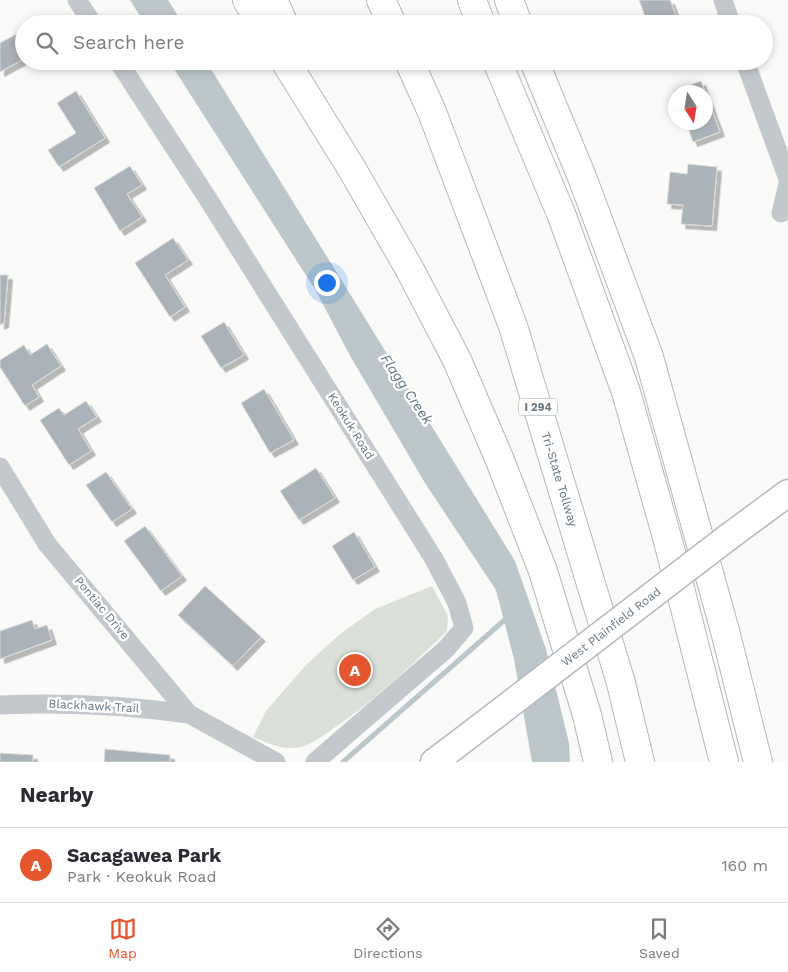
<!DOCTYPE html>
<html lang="en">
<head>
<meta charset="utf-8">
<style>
  :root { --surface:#fff; --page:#f7f7f7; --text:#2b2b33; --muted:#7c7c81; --line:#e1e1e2; --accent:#e4572e }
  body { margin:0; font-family:"Work Sans",sans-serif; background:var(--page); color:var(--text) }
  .compass { position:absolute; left:668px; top:85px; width:45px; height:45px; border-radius:50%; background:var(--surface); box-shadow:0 2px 8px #0003; rotate:168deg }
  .you { position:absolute; left:326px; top:282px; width:18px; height:18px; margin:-12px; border:4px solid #fff; border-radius:50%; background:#1a73e8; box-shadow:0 0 0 8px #1a73e833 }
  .badge { display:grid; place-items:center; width:32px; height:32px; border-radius:50%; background:var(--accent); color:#fff; font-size:16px; font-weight:700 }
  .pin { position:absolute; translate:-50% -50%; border:2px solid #fff; box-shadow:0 1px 5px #0006 }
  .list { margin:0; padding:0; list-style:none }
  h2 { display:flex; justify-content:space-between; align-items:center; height:65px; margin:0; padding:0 20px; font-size:21px }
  h2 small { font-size:16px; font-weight:400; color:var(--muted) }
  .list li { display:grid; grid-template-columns:32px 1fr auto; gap:15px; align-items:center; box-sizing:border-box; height:75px; padding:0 20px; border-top:1px solid var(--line) }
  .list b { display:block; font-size:19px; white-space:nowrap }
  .list p { margin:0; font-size:16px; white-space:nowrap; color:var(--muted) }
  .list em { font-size:16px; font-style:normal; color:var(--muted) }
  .icon { flex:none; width:28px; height:28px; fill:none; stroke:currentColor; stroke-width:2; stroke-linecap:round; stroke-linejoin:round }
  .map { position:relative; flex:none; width:788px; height:762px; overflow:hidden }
  .search { position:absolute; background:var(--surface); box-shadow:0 2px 8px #0003; left:15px; right:15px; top:15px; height:55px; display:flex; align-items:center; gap:12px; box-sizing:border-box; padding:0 18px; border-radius:28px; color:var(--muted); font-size:19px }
  .sheet { height:140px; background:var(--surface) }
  nav { display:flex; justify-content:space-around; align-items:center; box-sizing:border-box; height:70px; border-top:1px solid var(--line); background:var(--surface); font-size:14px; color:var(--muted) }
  nav a { display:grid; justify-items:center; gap:2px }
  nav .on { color:var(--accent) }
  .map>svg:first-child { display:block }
  .green { fill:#dadfd7 }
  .water { fill:#bbc7cb }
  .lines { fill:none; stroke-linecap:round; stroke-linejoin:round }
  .stream { stroke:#bbc7cb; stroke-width:5 }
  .building { fill:#aab3b9; stroke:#dcdcda; filter:url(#shadow) }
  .secondary-casing { stroke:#b3babf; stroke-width:29 }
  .motorway-casing { stroke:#b4b9bd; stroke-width:30 }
  .minor { stroke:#c3c8cc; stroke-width:19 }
  .secondary { stroke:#fff; stroke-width:26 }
  .motorway { stroke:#fff; stroke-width:28 }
  .secondary-bridge-casing { stroke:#b3babf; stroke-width:29; stroke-linecap:butt }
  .secondary-bridge { stroke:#fff; stroke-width:26 }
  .labels { text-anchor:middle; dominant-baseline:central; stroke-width:5; stroke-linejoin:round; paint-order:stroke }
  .shield { fill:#fff; stroke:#939fa8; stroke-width:1 }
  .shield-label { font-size:11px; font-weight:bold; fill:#657683 }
  .street-label { font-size:12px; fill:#657683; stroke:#fff }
  .water-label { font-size:14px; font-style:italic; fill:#60757c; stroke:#fff }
</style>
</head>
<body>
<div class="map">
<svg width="788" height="762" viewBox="0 0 788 762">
  <defs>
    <filter id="shadow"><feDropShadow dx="4.5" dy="4.5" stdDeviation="0" flood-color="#0004"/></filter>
  </defs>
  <rect width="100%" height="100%" fill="#fafaf8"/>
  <path class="green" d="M432 586 448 616 447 631C411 666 375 700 334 728 323 736 314 743 301 747 284 751 268 743 253 737L266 711 306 665 340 634 375 609Z"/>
  <path class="water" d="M130 0H168L183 24H145Z
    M169 61H206L515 561 546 649 569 743 570 762H532L514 659 496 590 425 483 349 354 316 291Z"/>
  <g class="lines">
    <path class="stream" d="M343 762 508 617"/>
  </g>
  <path class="building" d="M639 0H670L679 24H648Z
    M24 30V59L0 72V43Z
    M701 81 705 92H676V95L674 91Z
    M76 91 105 138 59 167 48 150 76 133 57 103Z
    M706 94 720 132 693 142 686 122H706Z
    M688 164 717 167 712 226 681 224 683 205 667 204 670 172 687 174Z
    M130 166 142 185 127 194 142 217 120 231 94 188Z
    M173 238 188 260 165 275 185 307 170 317 135 263Z
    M0 275H8L4 323 0 325Z
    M224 322 244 355 221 368 201 336Z
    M47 344 61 366 32 385 39 397 25 406 0 367V360L24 345 30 355Z
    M264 389 294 440 270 453 241 403Z
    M86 401 97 417 78 429 91 451 69 465 40 420 59 408 64 415Z
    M316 468 335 498 299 520 280 491Z
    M106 472 132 509 112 522 86 485Z
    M145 526 182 576 161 591 124 541Z
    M354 532 375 567 353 580 332 546Z
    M205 586 261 637 233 666 178 615Z
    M32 620 35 629 47 625 52 640 0 659V631Z
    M105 749 170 755V762H104Z
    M0 753 33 755V762H0Z"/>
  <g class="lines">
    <g class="secondary-casing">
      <path id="secondary" d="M727 538 788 493
        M434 762 492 718"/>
    </g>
    <g class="motorway-casing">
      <g id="motorway">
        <path d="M247 0 262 24"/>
        <path d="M273 0 284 24"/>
        <path d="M381 0 392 24"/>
        <path d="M472 0 481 24"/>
        <path d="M509 0 518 24"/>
        <path d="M285 61 352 169 409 268 457 360 499 458 543 571 587 715 598 762"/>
        <path id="s1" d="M409 61 432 112 513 326 621 683 640 762"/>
        <path d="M497 61 562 216 626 392 668 541 724 762"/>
        <path d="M534 61 582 177 649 357 725 631 758 762"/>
      </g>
    </g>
    <path class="minor" d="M77 0 93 24
      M723 0 731 24
      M118 61 208 199 434 559 457 603 464 628 446 649 315 762
      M745 61 788 179
      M781 213 788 184
      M0 467 47 544 189 714 276 762
      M0 705C64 702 126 705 189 714"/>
    <use href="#secondary" class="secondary"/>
    <use href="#motorway" class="motorway"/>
    <g class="secondary-bridge-casing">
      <g id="secondary-bridge">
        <path id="s2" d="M492 718 727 538"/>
      </g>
    </g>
    <use href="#secondary-bridge" class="secondary-bridge"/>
  </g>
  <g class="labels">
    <rect class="shield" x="519" y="398.5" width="38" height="17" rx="4"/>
    <g class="shield-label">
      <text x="538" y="407">I 294</text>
    </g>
    <g class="street-label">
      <text transform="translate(351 426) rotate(58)">Keokuk Road</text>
      <text stroke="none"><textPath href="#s1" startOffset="445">Tri-State Tollway</textPath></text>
      <text transform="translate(102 608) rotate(50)">Pontiac Drive</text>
      <text stroke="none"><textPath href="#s2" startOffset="150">West Plainfield Road</textPath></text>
      <text transform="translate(94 706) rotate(3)">Blackhawk Trail</text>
    </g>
    <g class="water-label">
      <text transform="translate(407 389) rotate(56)">Flagg Creek</text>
    </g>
  </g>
</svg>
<svg class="compass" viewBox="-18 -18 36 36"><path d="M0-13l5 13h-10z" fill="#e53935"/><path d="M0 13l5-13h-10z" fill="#7c7c81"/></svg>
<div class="you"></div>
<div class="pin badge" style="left:355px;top:670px">A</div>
<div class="search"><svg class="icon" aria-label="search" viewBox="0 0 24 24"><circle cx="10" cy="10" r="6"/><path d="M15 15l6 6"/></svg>Search here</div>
</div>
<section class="sheet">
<h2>Nearby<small></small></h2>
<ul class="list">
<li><span class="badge">A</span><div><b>Sacagawea Park</b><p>Park · Keokuk Road</p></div><em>160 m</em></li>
</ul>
</section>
<nav>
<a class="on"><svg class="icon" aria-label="map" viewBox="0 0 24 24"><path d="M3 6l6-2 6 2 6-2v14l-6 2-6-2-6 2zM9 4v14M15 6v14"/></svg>Map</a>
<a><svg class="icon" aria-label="directions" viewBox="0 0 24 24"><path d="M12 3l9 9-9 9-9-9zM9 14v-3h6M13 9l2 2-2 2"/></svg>Directions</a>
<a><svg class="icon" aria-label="saved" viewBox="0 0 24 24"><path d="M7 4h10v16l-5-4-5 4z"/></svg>Saved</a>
</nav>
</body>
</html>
